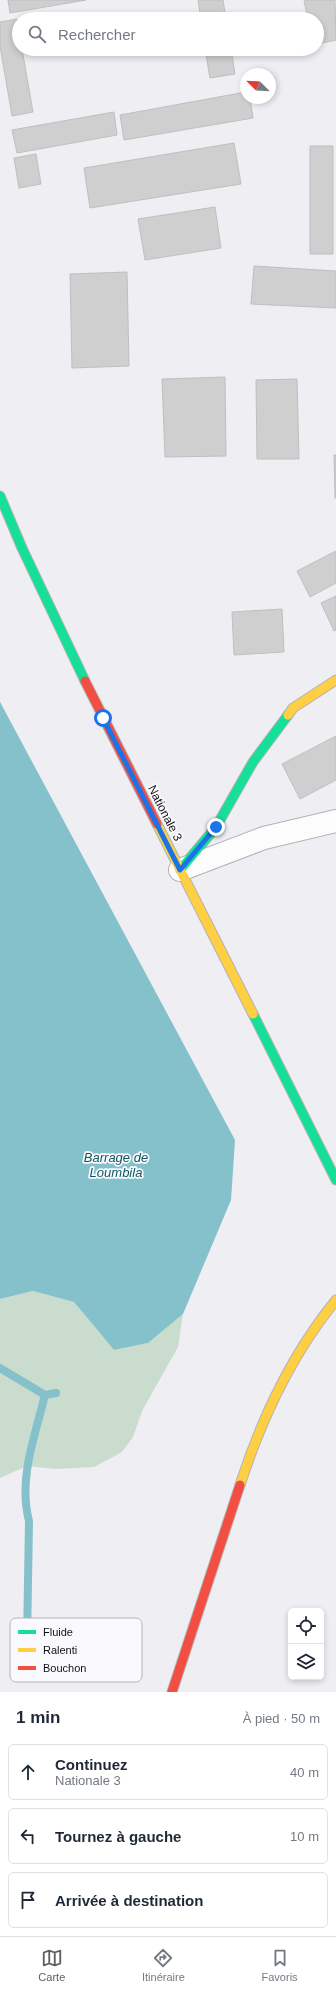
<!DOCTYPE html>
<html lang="fr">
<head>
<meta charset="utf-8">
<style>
  :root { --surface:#fff; --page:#f2f2f3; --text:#1f2937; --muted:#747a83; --line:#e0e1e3; --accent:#5e5e63 }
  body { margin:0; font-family:Arial,sans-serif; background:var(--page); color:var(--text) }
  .controls { position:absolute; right:12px; bottom:12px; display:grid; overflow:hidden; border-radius:6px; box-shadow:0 2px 6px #0003 }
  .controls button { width:36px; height:36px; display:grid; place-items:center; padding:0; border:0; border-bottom:1px solid var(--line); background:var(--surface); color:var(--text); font:20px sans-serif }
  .compass { position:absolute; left:240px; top:68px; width:36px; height:36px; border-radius:50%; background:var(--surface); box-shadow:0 2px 6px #0003; rotate:294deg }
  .stop { position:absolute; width:12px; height:12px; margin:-9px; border:3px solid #1a73e8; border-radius:50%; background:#fff }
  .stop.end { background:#1a73e8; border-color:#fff; box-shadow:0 1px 4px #0008 }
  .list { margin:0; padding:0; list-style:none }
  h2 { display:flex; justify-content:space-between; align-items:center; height:52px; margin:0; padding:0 16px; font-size:17px }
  h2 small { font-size:13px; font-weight:400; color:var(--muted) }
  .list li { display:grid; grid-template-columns:26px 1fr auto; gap:12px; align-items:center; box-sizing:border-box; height:56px; margin:0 8px 8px; padding:0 8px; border:1px solid var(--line); border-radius:6px }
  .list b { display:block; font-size:15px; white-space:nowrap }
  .list p { margin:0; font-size:13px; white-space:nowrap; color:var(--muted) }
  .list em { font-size:13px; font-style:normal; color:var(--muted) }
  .icon { flex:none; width:22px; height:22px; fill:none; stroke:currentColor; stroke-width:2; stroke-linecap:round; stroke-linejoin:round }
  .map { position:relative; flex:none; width:336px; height:1692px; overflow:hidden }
  .search { position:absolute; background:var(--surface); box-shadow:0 2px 6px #0003; left:12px; right:12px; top:12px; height:44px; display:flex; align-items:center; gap:10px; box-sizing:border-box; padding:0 14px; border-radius:22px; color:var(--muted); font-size:15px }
  .sheet { height:244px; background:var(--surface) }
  nav { display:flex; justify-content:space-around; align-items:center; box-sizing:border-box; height:56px; border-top:1px solid var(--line); background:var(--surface); font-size:11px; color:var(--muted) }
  nav a { display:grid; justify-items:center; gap:2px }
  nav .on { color:var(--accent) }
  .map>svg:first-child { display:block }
  .green { fill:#cadcce }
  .water { fill:#85c1cb }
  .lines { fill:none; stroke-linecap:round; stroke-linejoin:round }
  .stream { stroke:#85c1cb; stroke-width:8 }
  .building { fill:#d0cfd0; stroke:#c0bfc0 }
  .street-casing { stroke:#b3b3b7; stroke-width:24 }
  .fast-casing { stroke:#b3b3b7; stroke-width:11 }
  .slow-casing { stroke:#b3b3b7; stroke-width:11 }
  .jam-casing { stroke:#b3b3b7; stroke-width:11 }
  .street { stroke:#fcfcfd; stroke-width:22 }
  .fast { stroke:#16e098; stroke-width:9 }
  .slow { stroke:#ffcf43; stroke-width:9 }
  .jam { stroke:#f24e42; stroke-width:9 }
  .route { stroke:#1a73e8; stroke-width:5 }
  .labels { text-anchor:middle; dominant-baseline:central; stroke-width:3.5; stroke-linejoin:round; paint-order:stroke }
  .street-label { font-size:12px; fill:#111115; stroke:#fafafe }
  .water-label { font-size:13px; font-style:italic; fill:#0c5861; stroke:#fafafe }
  .key { fill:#fafafe; stroke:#b4b4b8; stroke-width:1 }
  .key-label { font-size:11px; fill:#111115 }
</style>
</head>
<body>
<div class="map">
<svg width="336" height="1692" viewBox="0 0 336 1692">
  <rect width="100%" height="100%" fill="#eeeef3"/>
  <path class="green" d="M33 1291 74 1302 114 1350 148 1343 183 1314 178 1347 142 1411 133 1437 122 1452 94 1467 56 1469 27 1466 0 1478V1299Z"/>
  <path class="water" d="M0 702 235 1140 231 1200 183 1314 148 1343 114 1350 74 1302 33 1291 0 1299Z"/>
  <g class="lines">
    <path class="stream" d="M0 1368 45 1395 56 1393
      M17 1676 24 1662 27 1642 29 1521C18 1479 35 1436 45 1395"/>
  </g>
  <path class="building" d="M8 0H86L10 13Z
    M198 0H223L226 19H201Z
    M309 0H335L336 40 317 44V19H308L304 1Z
    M17 19 19 49H22L33 112 12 116 0 46V22Z
    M205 49H231L235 74 210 78Z
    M246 92V98H250L253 118 124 140 120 115Z
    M114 112 117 135 17 153 12 130Z
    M234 143 241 184 90 208 84 168Z
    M310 146H333V254H310Z
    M36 154 41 184 19 188 14 158Z
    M215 207 221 248 145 260 138 219Z
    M254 266 336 271V308L251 304Z
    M127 272 129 366 72 368 70 274Z
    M225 377 226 456 165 457 162 379Z
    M297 379 299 459H257L256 380Z
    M334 455H336V498H335Z
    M336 551V583L310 597 297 571Z
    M336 596V630L334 631 321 603Z
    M282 609 284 652 234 655 232 612Z
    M336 736V780L300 799 282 764Z"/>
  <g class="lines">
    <g class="street-casing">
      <path id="street" d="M180 870 264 838 336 821"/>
    </g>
    <g class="fast-casing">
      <path id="fast" d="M0 496 22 548 85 681
        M180 870 216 827 253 762 288 715
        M253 1014 336 1180"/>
    </g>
    <g class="slow-casing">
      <path id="slow" d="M288 715 293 708 336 680
        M157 824 253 1014
        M240 1485C262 1417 291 1355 336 1300"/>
    </g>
    <g class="jam-casing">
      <path id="jam" d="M85 681 157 824
        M172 1692 240 1485"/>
    </g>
    <use href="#street" class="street"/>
    <use href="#fast" class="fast"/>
    <use href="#slow" class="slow"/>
    <use href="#jam" class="jam"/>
  </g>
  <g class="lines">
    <path class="route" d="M103 718 180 870 216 827"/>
  </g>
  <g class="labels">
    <g class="street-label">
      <text transform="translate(165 813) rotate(63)">Nationale 3</text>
    </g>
    <g class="water-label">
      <text x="116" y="1157">Barrage de<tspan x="116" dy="15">Loumbila</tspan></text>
    </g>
  </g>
  <rect x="10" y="1618" width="132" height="64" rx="6" class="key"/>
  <rect x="18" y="1630" width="18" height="4" fill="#16e098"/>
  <rect x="18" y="1648" width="18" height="4" fill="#ffcf43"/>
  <rect x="18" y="1666" width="18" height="4" fill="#f24e42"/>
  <g class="key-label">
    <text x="43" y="1636">Fluide</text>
    <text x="43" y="1654">Ralenti</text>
    <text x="43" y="1672">Bouchon</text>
  </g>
</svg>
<div class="controls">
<button><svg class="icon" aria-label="locate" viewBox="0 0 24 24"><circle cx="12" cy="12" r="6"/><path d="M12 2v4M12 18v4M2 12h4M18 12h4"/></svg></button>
<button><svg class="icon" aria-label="layers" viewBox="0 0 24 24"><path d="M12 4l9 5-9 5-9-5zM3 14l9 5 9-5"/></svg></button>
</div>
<svg class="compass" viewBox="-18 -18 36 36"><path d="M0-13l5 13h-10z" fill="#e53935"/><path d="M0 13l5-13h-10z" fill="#747a83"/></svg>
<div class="stop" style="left:103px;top:718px"></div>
<div class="stop end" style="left:216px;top:827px"></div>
<div class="search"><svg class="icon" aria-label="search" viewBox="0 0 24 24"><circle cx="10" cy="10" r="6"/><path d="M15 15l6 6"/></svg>Rechercher</div>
</div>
<section class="sheet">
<h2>1 min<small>À pied · 50 m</small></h2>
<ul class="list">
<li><svg class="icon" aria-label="ahead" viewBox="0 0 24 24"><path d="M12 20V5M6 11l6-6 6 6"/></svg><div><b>Continuez</b><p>Nationale 3</p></div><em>40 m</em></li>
<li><svg class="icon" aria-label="left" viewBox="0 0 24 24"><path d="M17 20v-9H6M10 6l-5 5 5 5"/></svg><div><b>Tournez à gauche</b></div><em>10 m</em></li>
<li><svg class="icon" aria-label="arrive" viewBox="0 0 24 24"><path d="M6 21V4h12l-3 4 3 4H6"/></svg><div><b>Arrivée à destination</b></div></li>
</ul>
</section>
<nav>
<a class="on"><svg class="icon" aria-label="map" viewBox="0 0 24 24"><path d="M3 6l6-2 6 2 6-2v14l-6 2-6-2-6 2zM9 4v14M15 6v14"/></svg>Carte</a>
<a><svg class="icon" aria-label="directions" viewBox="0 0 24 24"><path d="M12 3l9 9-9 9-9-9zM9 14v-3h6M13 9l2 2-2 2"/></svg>Itinéraire</a>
<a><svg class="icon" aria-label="saved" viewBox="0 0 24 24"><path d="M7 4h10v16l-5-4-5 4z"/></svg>Favoris</a>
</nav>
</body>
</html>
